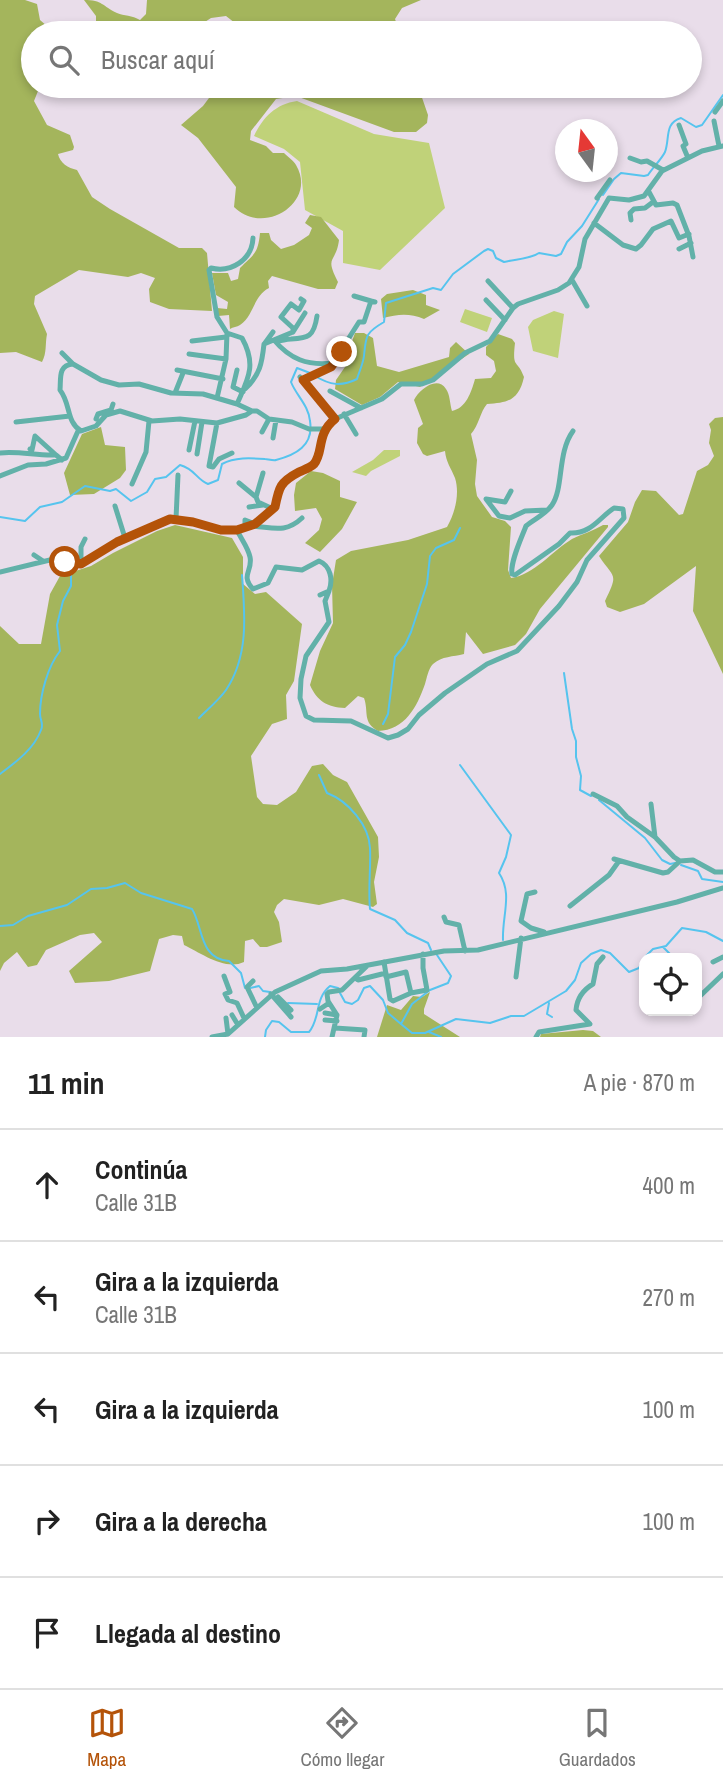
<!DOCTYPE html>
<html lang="es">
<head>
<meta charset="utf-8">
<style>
  :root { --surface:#fff; --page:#f6f6f6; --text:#222; --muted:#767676; --line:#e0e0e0; --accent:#b45309 }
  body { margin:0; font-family:"Archivo Narrow",sans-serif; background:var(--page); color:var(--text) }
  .controls { position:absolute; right:21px; bottom:21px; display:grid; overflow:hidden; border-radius:14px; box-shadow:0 4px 10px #0003 }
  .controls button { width:63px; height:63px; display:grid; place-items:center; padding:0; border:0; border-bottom:2px solid var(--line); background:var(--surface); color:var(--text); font:35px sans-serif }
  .compass { position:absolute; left:555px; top:119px; width:63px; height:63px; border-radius:50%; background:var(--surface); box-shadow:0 4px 10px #0003; rotate:345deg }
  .stop { position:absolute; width:21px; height:21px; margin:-16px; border:5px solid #b45309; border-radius:50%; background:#fff }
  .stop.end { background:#b45309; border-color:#fff; box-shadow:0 2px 7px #0008 }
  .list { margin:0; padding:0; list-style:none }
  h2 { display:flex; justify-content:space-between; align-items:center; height:91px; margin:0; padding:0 28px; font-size:30px }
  h2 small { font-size:23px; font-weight:400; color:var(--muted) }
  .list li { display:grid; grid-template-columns:46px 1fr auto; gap:21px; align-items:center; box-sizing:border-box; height:112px; padding:0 28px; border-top:2px solid var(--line) }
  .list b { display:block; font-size:26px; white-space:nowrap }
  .list p { margin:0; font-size:23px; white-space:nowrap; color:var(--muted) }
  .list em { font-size:23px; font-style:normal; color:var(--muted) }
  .icon { flex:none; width:38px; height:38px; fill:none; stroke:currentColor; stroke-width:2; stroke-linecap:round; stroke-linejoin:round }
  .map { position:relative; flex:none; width:723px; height:1037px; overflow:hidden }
  .search { position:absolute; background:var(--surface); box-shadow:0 4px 10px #0003; left:21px; right:21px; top:21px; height:77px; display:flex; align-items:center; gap:18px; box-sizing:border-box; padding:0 24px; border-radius:38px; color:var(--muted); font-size:26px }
  .sheet { height:651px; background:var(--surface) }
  nav { display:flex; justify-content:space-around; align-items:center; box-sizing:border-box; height:98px; border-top:2px solid var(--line); background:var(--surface); font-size:19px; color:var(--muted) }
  nav a { display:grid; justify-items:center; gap:4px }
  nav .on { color:var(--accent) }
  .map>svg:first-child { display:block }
  .green { fill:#c0d279 }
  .forest { fill:#a4b55c }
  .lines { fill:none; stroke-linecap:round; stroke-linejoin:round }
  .stream { stroke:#56c4ee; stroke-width:2 }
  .minor { stroke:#62b1a9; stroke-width:5 }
  .route { stroke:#b45309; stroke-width:9 }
</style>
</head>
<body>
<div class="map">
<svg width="723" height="1037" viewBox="0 0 723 1037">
  <rect width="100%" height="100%" fill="#e9ddea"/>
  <path class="green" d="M297 101 374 134 429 143 445 208 380 270 343 263V231L305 210 300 162 284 149 254 136C263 117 276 104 297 101Z
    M465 309 492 318 487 332 460 322Z
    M554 311 564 314 558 358 533 351 528 327 533 320Z
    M384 450H400V456L371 471 366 476 352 472 373 460Z"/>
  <path class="forest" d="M0 0H25L37 4 40 20 55 33H33V86H40L34 101 47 125 70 135 74 147 73 150 58 154C60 163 68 168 77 170L92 197 110 209 179 248H202L207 253 212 311 169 309 150 302 149 289 155 278 141 273 128 277 79 270 35 296 34 304 47 334C45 344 47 353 42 362L16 352 0 353Z
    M84 0C103 0 102 6 117 13 124 16 132 15 140 20L146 14 147 0H421L402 8 395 19 400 33H237L235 23 226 16 211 18 188 33H104L96 27V16Z
    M218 86H418L428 115 427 123 416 132H394L296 96 276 99 251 131 250 140 266 146 273 153H284C288 157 294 161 296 165 318 202 264 237 234 207L236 187 198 138 181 125 203 106Z
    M310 215 321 217 339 240C336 264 324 255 338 282L335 289H318L272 276 268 281 269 288C253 296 254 316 240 325 237 327 233 327 230 329L229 315 218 316 217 308 227 309 228 302 216 295 212 273H228L231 281 238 279 240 268C254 254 258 254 260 233H269L271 240 281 249 294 245 309 235 312 228 305 223Z
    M413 290 426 295V305L440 310 424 319C410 313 398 314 383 318L381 299 387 294Z
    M355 333H364L373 338 377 366 399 372 449 357 450 348 456 342 469 354 420 387 398 382 380 397 362 405 335 389 336 380 356 351 351 344Z
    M498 334 512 339 515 343C512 370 517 358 524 377 519 400 508 403 487 404 480 412 479 425 471 434L477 460 475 484 477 496 492 517 505 521 511 527 508 570 511 578C534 575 552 551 572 539 582 534 593 531 603 525H608V527L540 609 526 634 515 645 483 654 466 632 464 654C453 657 442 656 433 664 428 669 427 678 425 684 417 707 405 730 378 731 362 722 369 712 364 698L358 696 345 708C327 707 317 701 310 685L320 651 333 623 332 585 336 560 351 551 408 540 447 527C455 513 460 494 455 478 451 468 446 462 445 451L427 456 423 454 417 443 418 428 423 424 414 400C419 390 437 375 446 389 450 394 450 405 452 411 466 408 471 393 475 379L491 378 496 371 494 361 486 355V347Z
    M723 417V674L693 611 696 566 644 604 620 612 607 607 605 601C619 572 614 579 599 556L628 522 635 502 642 490 656 491 679 515 683 514 697 471 708 465 714 456 709 443 711 430 709 424 715 418Z
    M101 427 105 445 125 447 126 470 120 478 94 494 70 495 64 473 82 434Z
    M311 471 323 473 340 481V497L357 502 342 529 320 552 305 543 319 530 322 519 316 508 295 511 294 495 296 483Z
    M175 525 232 538 243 557V584L255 594 266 592 302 624 294 681 286 695 287 719 272 724 251 756 257 797 263 804 277 805 296 792 312 766 323 764 333 775 347 782 378 837 379 857 374 882 377 904 373 907 343 899 319 905 284 899 277 905 274 912 279 922 282 942 267 947H260L253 939 245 941 244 962C225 971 201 953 184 945L182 936 173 935 159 939 150 971 109 981 75 983 69 971 102 942 94 933 80 935 46 950 37 965 28 967 17 952 4 963 0 971V626L19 644H41L50 594 60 576 91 566 113 553 157 531Z
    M430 992 424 1009V1014L460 1037H377L387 1005 401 1010 413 996 422 997Z
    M583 1030 593 1031 601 1037H540L541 1034Z"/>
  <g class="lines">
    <path class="stream" d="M603 195 614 179 621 173 644 176 648 175C653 167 661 160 665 152 670 139 664 123 681 118L696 127 702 125 723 95
      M315 376C330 385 341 387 357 379 359 372 363 364 364 356 366 336 365 333 384 322L386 303 433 288 441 290 453 274 484 251 488 249 493 251 496 258 504 262C516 259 530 259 539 253L556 256 561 254 567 242 582 226 599 199
      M0 517 25 521 40 507 62 502 85 486 110 491 116 489 131 501 147 492 155 479 166 477 180 465C195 469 196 479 208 484L218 480 222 464C235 457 250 458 265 459 267 459 274 461 276 460 295 455 314 446 310 421 309 406 296 395 291 382L297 368 310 373
      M564 673 572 729 576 741V757L581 776 580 790 591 796
      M199 718C208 709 219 700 226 690 249 656 245 614 242 575
      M383 724 388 714 395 657 405 645 411 632 427 584 430 556 436 548 454 540 460 528
      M460 765 511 835 506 857 499 873C513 894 502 915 503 940
      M0 774C16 762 34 749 41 730 44 724 40 720 40 714 40 694 48 666 60 651L57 625 63 601 71 586V567
      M319 775 327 793C348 801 369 825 370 848 371 868 368 888 370 909L395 920 407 933 428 943 431 950
      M599 800 645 838 662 860 670 864 675 863
      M681 865 698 871 702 879 723 882
      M0 926 13 925 28 916 67 905 91 889 107 888 125 883 141 893 192 909C203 926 199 959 229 961L241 973 245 988
      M663 947 674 958
      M645 957 653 949 666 946 682 928 706 932 723 941
      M250 988 259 986 263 991 270 992
      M340 993 345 1002 352 1004 358 1000 364 988 370 986 383 1000 388 1013 401 1024 412 1033H425L456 1019 490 1023 511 1016H524L566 991 575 980 581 963 591 954 601 950 610 953 629 972 639 968 644 958
      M288 1003 317 1004
      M549 1003 547 1014 552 1017
      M401 1024 412 1004 430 990 448 983 451 976 437 955
      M429 1032 441 1037
      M265 1037 266 1030 272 1021 279 1022 291 1032H309C321 1018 314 999 330 986L338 988"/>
    <path class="minor" d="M715 112 723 101
      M714 121 719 146
      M679 125 686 144 683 146 688 158
      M630 158 641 162 647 161 663 170
      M649 192 656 205 673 203 677 205 689 236 693 257
      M597 198 610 180
      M631 220 630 213 634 209 645 208 653 202
      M594 223 623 245 636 249 641 245 653 229 671 221 679 238 689 234
      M679 249 691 243
      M572 280 587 306
      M488 281 513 308
      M354 296 371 301
      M486 300 505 320
      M293 332 305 313
      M227 333 242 338C257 365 248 379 237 404L252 411
      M274 340C290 359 307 366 333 363L359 322H364L371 301 375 302
      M274 340C282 342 283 339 291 339 308 338 314 337 317 316
      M192 341 226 337
      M265 343 273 332
      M62 353 73 364
      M189 354 226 359 227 333 217 317 209 270 211 268C231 273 252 260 253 238
      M177 370 223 379
      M237 370 233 387 243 392
      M300 377 335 419
      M303 380 330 368 333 363
      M245 389C260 375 262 363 264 344L293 332V328L281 317 291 304 299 310 304 301 301 299
      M330 391 361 408
      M175 393 183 373
      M217 398 226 359
      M237 404 203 394 171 393 139 384 119 385 101 380 73 364C58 365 61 378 60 390 71 404 66 422 81 431L96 426 106 415 120 411 152 421 180 419 217 423 246 415 252 411H257L269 419 292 422 309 429H325
      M344 414 356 434
      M96 419 98 414 111 410 113 404
      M16 422 70 416
      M217 423 209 466 213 467 219 459 232 453
      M262 432 269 419
      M273 438 276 420
      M30 449 32 450 35 436 56 455
      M189 450 195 421
      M0 453C20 451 37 456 56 455L62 460
      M197 454 202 422
      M263 473 256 497 258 502 273 509
      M0 476 28 465 46 464 66 458 78 431
      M239 483 256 497
      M132 484 146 452 149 421
      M511 491 505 502 486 499 499 516 510 518 525 511 547 510
      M115 506 125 538
      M249 507 263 505
      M176 519 178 475
      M251 526C272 527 285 534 302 518
      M245 528V520L255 524
      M237 530C241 539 248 547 250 557 253 571 240 575 253 589L268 583 276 567 302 570 319 561C331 566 333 580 329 591L320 595
      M34 555 43 561
      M81 564V547L85 539
      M0 572 54 559 77 565 117 542 170 519 193 522 221 530H237L255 524 275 507 277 492 288 479 314 464 325 429 335 419 382 399 401 384H422L433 380 465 353 490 341 513 308 518 304 558 290 569 283 579 267 585 239 609 198 629 200 644 196 662 171 702 151 723 146
      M329 591 325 601 329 622 306 656 301 679 300 698 306 716 314 720 351 721 388 738 398 735 408 729 419 715 445 693 487 664 517 651 559 606 577 582 587 560 624 518 623 509 614 508C599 518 591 534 570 533L559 544 515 575 512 574C510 562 521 539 526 526 534 519 545 515 552 505 564 487 557 453 573 431
      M593 794 617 806 627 817 655 837 674 857 680 861 693 860 715 872H723
      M651 804 655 837
      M614 859 663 873 668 872 680 861
      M535 892 527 894 521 921 531 928 544 932
      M570 906 609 875 619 861
      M444 917 446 922 459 925 465 951
      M384 962 390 999 393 1001 411 993 427 990 423 968V954
      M713 962 723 957
      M224 976 230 992 225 994 228 1000 237 1003 244 1018
      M386 977 406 972 411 993
      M516 977 521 938
      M355 978 358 980 386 973
      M253 981 247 987 257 1008
      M271 994 291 1017
      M278 997 291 1010
      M699 997 723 974
      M320 1009 329 1003
      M325 1013 337 1015
      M232 1015 238 1025
      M226 1018 228 1034
      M325 1020 337 1021
      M335 1028 365 1030 364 1037
      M212 1037 228 1034 275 992 321 971 347 969 444 951 478 950 677 902 723 888
      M332 1037 337 1015 328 1001 327 994 329 992 342 990 367 966
      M536 1037 539 1032 590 1024 576 1010C577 998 583 990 593 984L597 964 603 957"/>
  </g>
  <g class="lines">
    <path class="route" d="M65 562 81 564 117 542 170 519 193 522 221 530H237L255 524 275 507C279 487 280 482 299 472 303 470 310 468 314 464 324 452 316 434 335 419L303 380 331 367 342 352"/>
  </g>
</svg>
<div class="controls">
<button><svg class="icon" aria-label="locate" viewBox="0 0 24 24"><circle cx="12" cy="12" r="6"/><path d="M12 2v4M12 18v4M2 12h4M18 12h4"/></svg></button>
</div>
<svg class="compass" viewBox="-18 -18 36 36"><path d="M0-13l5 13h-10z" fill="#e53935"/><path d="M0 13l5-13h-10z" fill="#767676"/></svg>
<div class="stop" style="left:65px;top:562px"></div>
<div class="stop end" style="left:342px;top:352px"></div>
<div class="search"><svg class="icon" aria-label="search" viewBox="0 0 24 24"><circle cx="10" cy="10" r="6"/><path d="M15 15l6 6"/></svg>Buscar aquí</div>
</div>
<section class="sheet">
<h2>11 min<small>A pie · 870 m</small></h2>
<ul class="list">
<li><svg class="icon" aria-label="ahead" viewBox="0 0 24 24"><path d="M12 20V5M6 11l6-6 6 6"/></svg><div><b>Continúa</b><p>Calle 31B</p></div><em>400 m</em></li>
<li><svg class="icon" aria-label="left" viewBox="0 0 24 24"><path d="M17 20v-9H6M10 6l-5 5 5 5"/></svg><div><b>Gira a la izquierda</b><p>Calle 31B</p></div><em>270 m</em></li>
<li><svg class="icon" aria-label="left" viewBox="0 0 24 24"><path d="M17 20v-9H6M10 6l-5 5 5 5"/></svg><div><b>Gira a la izquierda</b></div><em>100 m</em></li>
<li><svg class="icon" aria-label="right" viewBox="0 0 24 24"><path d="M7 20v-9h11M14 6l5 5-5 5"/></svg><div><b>Gira a la derecha</b></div><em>100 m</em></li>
<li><svg class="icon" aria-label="arrive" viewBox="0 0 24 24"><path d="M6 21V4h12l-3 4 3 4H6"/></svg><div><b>Llegada al destino</b></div></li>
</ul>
</section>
<nav>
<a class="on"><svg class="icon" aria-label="map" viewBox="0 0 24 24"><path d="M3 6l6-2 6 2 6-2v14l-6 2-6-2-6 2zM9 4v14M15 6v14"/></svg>Mapa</a>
<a><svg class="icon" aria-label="directions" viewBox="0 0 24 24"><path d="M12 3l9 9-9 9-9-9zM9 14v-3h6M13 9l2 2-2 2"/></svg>Cómo llegar</a>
<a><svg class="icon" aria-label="saved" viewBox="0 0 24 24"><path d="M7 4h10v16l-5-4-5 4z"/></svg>Guardados</a>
</nav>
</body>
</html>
